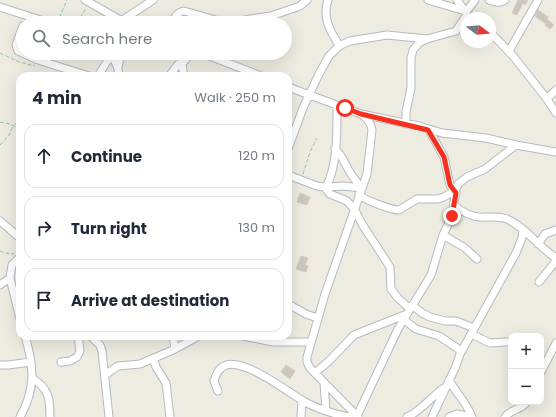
<!DOCTYPE html>
<html lang="en">
<head>
<meta charset="utf-8">
<style>
  :root { --surface:#fff; --page:#f2f2f3; --text:#1f2937; --muted:#747a83; --line:#e0e1e3 }
  body { margin:0; font-family:Poppins,sans-serif; background:var(--page); color:var(--text) }
  .controls { position:absolute; right:12px; bottom:12px; display:grid; overflow:hidden; border-radius:8px; box-shadow:0 4px 16px #0002 }
  .controls button { width:36px; height:36px; display:grid; place-items:center; padding:0; border:0; border-bottom:1px solid var(--line); background:var(--surface); color:var(--text); font:20px sans-serif }
  .compass { position:absolute; left:460px; top:12px; width:36px; height:36px; border-radius:50%; background:var(--surface); box-shadow:0 4px 16px #0002; rotate:106deg }
  .stop { position:absolute; width:12px; height:12px; margin:-9px; border:3px solid #f6301e; border-radius:50%; background:#fff }
  .stop.end { background:#f6301e; border-color:#fff; box-shadow:0 1px 4px #0008 }
  .list { margin:0; padding:0; list-style:none }
  h2 { display:flex; justify-content:space-between; align-items:center; height:52px; margin:0; padding:0 16px; font-size:17px }
  h2 small { font-size:13px; font-weight:400; color:var(--muted) }
  .list li { display:grid; grid-template-columns:26px 1fr auto; gap:12px; align-items:center; box-sizing:border-box; height:64px; margin:0 8px 8px; padding:0 8px; border:1px solid var(--line); border-radius:12px }
  .list b { display:block; font-size:15px; white-space:nowrap }
  .list em { font-size:13px; font-style:normal; color:var(--muted) }
  .icon { flex:none; width:22px; height:22px; fill:none; stroke:currentColor; stroke-width:2; stroke-linecap:round; stroke-linejoin:round }
  .map { position:relative; flex:none; width:556px; height:417px; overflow:hidden }
  .search { position:absolute; background:var(--surface); box-shadow:0 4px 16px #0002; left:16px; top:16px; width:276px; height:44px; display:flex; align-items:center; gap:10px; box-sizing:border-box; padding:0 14px; border-radius:22px; color:var(--muted); font-size:15px }
  .panel { position:absolute; background:var(--surface); box-shadow:0 4px 16px #0002; left:16px; top:72px; width:276px; height:268px; border-radius:12px }
  .map>svg:first-child { display:block }
  .building { fill:#cbc7c0; stroke:#d3cdbf }
  .lines { fill:none; stroke-linecap:round; stroke-linejoin:round }
  .minor-casing { stroke:#b6b9bf; stroke-width:9 }
  .path { stroke:#92c7a1; stroke-width:1; stroke-dasharray:4 2; stroke-linecap:butt }
  .minor { stroke:#fff; stroke-width:7 }
  .route { stroke:#f6301e; stroke-width:5 }
</style>
</head>
<body>
<div class="map">
<svg width="556" height="417" viewBox="0 0 556 417">
  <rect width="100%" height="100%" fill="#eeebe1"/>
  <path class="building" d="M518 0H528L525 5 523 3 517 15 512 13Z
    M538 10 548 17 547 19 554 25 550 29 545 25 546 24 535 16Z
    M300 193 310 197 307 205 297 202Z
    M301 256 308 258 305 265 308 266 306 272 296 269Z
    M286 365 295 371 290 379 281 372Z"/>
  <g class="lines">
    <g class="minor-casing">
      <path id="minor" d="M85 0 122 21
        M328 0C322 17 330 32 340 46
        M428 0 465 11 469 8 475 0
        M457 0 465 11
        M489 0C495 2 499 4 505 0
        M0 7 50 23
        M118 23 153 0
        M171 23C175 17 177 12 184 11L219 21 234 22 257 18 271 16 300 6 307 0
        M23 26 16 45 18 51 38 60 89 76
        M490 32 513 56 547 99 556 113
        M509 51 538 0
        M110 53C114 61 120 67 118 76
        M180 53 184 76
        M202 53 261 76
        M181 65 191 53
        M118 67 121 53
        M98 76 111 55
        M169 76 181 61
        M288 87 361 114 419 126 442 133 486 138 516 145 556 152
        M547 99 556 90
        M406 124V112L411 88V58L413 50 420 42 427 39 456 31 466 16 467 10
        M429 130 444 157 450 185 456 193
        M288 149 303 108 319 74 329 56 339 46 350 41 387 35 427 39
        M335 149C343 156 345 165 351 174 354 179 358 182 360 188
        M288 175 317 186 324 187 344 186 361 188
        M324 187 330 194 347 201 354 209
        M326 187C338 165 337 129 337 105
        M359 194C363 200 392 210 399 210L417 199H438L444 197 454 191
        M454 205C463 213 474 218 485 217 493 217 500 216 507 219 527 228 538 247 556 258
        M354 208 362 224 390 267 391 289 398 298 410 309
        M0 221 20 238
        M443 235 465 248 477 259
        M538 244 545 234 556 230
        M20 257 12 265 10 278 20 319
        M539 282 556 261
        M0 285 10 278
        M288 304 306 314 317 318
        M412 305 422 313 430 317 445 321H456L474 328
        M403 319 416 329 439 336 457 348 460 351V354L456 366 432 417
        M471 334 490 343 506 342
        M90 336 100 345 102 351 109 417
        M173 336 175 349
        M243 336 273 342H311
        M460 354 516 253 522 238 523 230
        M153 358 156 367 166 383 170 417
        M61 362 70 361 77 357 80 351 78 336
        M0 365H8L31 362
        M541 372 556 343
        M315 373 329 361 354 335 407 314
        M105 375 118 366 140 364 173 350 199 336
        M32 378C49 389 50 398 50 417
        M449 380C456 393 467 403 472 417
        M324 383 326 410
        M218 391 214 381C216 375 218 369 224 366 242 356 289 393 305 402 318 409 334 414 349 417
        M357 416 398 329 431 275 443 235 452 216 456 190 458 184 467 177 485 169 516 145
        M20 417C36 389 34 366 25 336
        M301 417 302 400
        M358 417 310 368 307 362V357L325 294 367 174 372 130C371 122 367 118 361 114
        M407 417C420 412 432 396 444 388
        M449 417 457 414 471 417
        M505 417C511 409 521 410 527 402"/>
    </g>
    <path class="path" d="M57 23 67 0
      M77 23 86 8
      M0 53 19 62 35 66
      M0 122 10 124 20 129
      M15 125 20 118
      M0 145 9 135 13 126
      M303 174 310 152 317 138
      M0 251 5 253 14 254
      M541 349 545 352"/>
    <use href="#minor" class="minor"/>
  </g>
  <g class="lines">
    <path class="route" d="M345 108 361 114 428 130 444 157 450 185 456 193 452 216"/>
  </g>
</svg>
<div class="controls">
<button>+</button>
<button>−</button>
</div>
<svg class="compass" viewBox="-18 -18 36 36"><path d="M0-13l5 13h-10z" fill="#e53935"/><path d="M0 13l5-13h-10z" fill="#747a83"/></svg>
<div class="stop" style="left:345px;top:108px"></div>
<div class="stop end" style="left:452px;top:216px"></div>
<div class="search"><svg class="icon" aria-label="search" viewBox="0 0 24 24"><circle cx="10" cy="10" r="6"/><path d="M15 15l6 6"/></svg>Search here</div>
<section class="panel">
<h2>4 min<small>Walk · 250 m</small></h2>
<ul class="list">
<li><svg class="icon" aria-label="ahead" viewBox="0 0 24 24"><path d="M12 20V5M6 11l6-6 6 6"/></svg><div><b>Continue</b></div><em>120 m</em></li>
<li><svg class="icon" aria-label="right" viewBox="0 0 24 24"><path d="M7 20v-9h11M14 6l5 5-5 5"/></svg><div><b>Turn right</b></div><em>130 m</em></li>
<li><svg class="icon" aria-label="arrive" viewBox="0 0 24 24"><path d="M6 21V4h12l-3 4 3 4H6"/></svg><div><b>Arrive at destination</b></div></li>
</ul>
</section>
</div>
</body>
</html>
